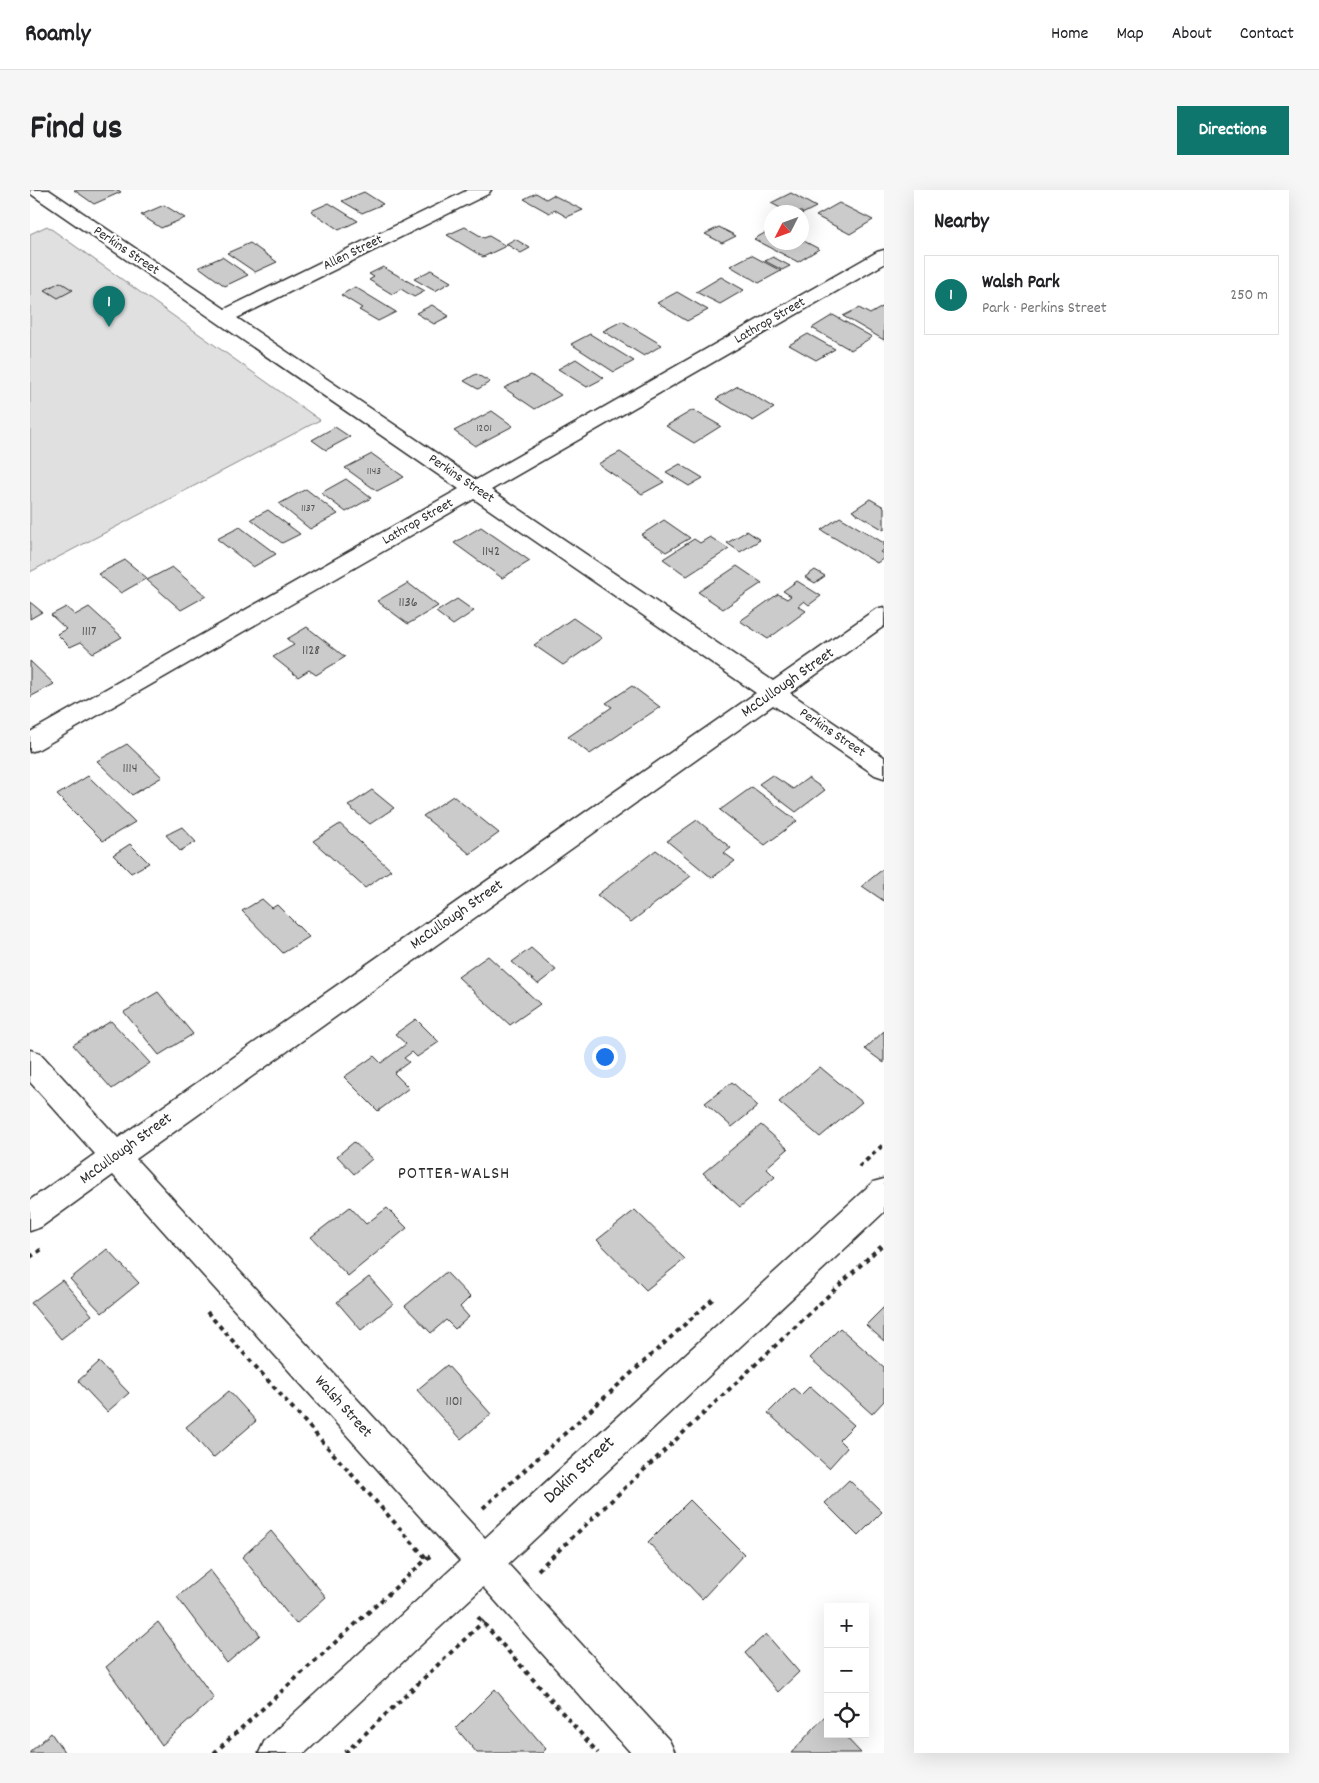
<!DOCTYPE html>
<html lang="en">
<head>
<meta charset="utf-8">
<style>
  :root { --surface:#fff; --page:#f6f6f6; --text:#202124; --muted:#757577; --line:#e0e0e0; --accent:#0f766e }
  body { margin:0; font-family:Dekko,sans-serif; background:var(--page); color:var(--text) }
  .controls { position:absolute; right:15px; bottom:15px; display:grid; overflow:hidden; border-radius:0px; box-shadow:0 5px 20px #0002 }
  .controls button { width:45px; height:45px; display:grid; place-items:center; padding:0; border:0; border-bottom:1px solid var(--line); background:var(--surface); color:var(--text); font:25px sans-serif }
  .compass { position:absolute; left:734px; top:15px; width:45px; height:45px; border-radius:50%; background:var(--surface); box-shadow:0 5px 20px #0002; rotate:228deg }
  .you { position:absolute; left:574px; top:866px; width:18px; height:18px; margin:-12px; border:4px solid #fff; border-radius:50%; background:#1a73e8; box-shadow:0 0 0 8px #1a73e833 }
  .badge { display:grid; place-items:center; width:32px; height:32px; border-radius:50%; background:var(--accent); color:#fff; font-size:16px; font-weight:700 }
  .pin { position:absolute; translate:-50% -41px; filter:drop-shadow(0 1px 2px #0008) }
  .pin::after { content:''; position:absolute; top:26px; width:18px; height:15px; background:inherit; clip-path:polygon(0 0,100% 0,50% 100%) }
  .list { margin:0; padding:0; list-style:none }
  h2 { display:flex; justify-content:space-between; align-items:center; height:65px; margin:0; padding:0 20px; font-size:21px }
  h2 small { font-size:16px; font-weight:400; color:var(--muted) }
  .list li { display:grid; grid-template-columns:32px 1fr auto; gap:15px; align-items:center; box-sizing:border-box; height:80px; margin:0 10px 10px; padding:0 10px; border:1px solid var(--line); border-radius:0px }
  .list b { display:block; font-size:19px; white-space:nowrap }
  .list p { margin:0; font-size:16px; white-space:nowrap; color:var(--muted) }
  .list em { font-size:16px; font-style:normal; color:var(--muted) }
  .icon { flex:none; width:28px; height:28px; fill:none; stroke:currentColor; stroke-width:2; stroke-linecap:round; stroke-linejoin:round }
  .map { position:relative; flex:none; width:854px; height:1563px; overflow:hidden; border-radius:0px }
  header { display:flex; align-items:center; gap:30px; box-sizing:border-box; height:70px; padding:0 25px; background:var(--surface); border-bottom:1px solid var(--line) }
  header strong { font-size:24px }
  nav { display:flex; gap:28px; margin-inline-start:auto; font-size:18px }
  .intro { display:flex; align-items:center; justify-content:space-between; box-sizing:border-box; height:120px; padding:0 30px }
  h1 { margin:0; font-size:35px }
  .button { padding:12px 22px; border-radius:0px; background:var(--accent); color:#fff; font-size:18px; font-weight:700 }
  main { display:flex; gap:30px; padding:0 30px }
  aside { flex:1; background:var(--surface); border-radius:0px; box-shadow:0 5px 20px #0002 }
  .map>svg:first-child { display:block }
  .green { fill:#e0e0e0; stroke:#868686 }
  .building { fill:#cbcbcb; stroke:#2b2b2b }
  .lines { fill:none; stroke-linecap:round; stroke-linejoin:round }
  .street-casing { stroke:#2b2b2b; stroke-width:3 }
  .path { stroke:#2b2b2b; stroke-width:4; stroke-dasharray:4.5 4.5; stroke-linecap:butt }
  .street { fill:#fff; fill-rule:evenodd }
  .labels { text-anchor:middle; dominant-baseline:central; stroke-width:4.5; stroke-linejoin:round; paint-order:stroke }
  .far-number-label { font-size:11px; fill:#535353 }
  .far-street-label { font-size:14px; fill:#2b2b2b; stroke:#fff }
  .number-label { font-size:14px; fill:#535353 }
  .street-label { font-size:16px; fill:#2b2b2b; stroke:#fff }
  .neighbourhood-label { font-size:18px; letter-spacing:1px; fill:#2b2b2b; stroke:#fff }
  .near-street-label { font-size:19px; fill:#2b2b2b; stroke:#fff }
</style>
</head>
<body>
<header>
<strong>Roamly</strong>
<nav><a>Home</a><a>Map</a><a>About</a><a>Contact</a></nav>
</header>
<div class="intro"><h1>Find us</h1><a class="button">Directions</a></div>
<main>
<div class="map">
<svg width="854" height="1563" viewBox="0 0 854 1563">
  <rect width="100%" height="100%" fill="#fff"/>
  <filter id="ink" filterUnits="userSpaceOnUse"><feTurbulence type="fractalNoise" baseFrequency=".02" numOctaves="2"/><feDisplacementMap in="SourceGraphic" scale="10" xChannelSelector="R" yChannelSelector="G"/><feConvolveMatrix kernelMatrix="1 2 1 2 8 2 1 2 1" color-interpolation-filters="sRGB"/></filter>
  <g filter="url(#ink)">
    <path class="green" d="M17 36 290 230 0 382V44Z"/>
    <path class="building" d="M44 0H88L91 2 64 14Z
      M334 2 353 14 332 23 312 11Z
      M506 3 516 9 523 5 553 20 537 27 525 20 519 23 494 9Z
      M761 3 786 17 772 24V22H758L741 13Z
      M299 13 328 31 309 40 281 21Z
      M809 13 843 30 820 44 786 26Z
      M134 15 155 28 131 38 111 25Z
      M435 37 454 48 459 46 476 56 453 67 417 45Z
      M689 37 706 46 692 53 675 44Z
      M742 39V52H772V50L789 59 768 72 724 49Z
      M485 49 500 58 491 63 476 54Z
      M220 53 247 72 225 82 197 63Z
      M721 65 751 81 729 93 700 76Z
      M192 67 218 85 195 96 169 77Z
      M743 67 760 76 752 80 735 71Z
      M353 77 395 101 384 107 371 99 362 104 339 90 344 87 339 84Z
      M401 80 421 92 405 101 384 89Z
      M691 87 714 100 690 114 666 102Z
      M30 92 43 100 28 108 15 100Z
      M325 97 366 122 348 131 329 120 332 118 311 105Z
      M647 102 678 120 657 131 627 113Z
      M402 115 419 126 404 134 386 123Z
      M854 116V150L813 126 829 118 840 124Z
      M803 125 842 147 821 160 782 138Z
      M592 131 632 155 614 166 573 141Z
      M560 144 604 171 584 182 541 154Z
      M778 144 805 159 786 170 759 155Z
      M546 169 574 188 557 197 528 179Z
      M446 184 460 192 448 199 434 191Z
      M501 185 531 205 505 219 474 198Z
      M708 196 744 218 723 231 686 209Z
      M663 220 691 236 664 253 636 236Z
      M462 221 483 236 445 256 424 241Z
      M305 237 320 247 296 260 282 250Z
      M590 262 634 292 612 304 568 274Z
      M342 264 374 287 347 301 315 278Z
      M650 274 673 288 659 296 636 282Z
      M316 289 341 308 316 322 291 303Z
      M276 299 308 324 280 339 249 314Z
      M840 309 854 317V340L822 321Z
      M238 320 270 344 252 353 221 329Z
      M810 327 854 353V360L850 362 854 364V368L847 373 791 340Z
      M634 330 660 348 636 362 611 345Z
      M210 337 246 364 223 377 187 349Z
      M451 337 500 371 472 388 424 353Z
      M717 341 730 350 710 362 697 353Z
      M680 347 699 359 657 386 633 369 664 349 670 353Z
      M95 370 117 388 91 403 68 384Z
      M707 376 732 393 693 419 668 402Z
      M142 377 176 406 151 420 117 390Z
      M785 380 795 386 785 393 775 387Z
      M767 391 791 406 779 415 774 411 768 416 776 421 738 449 710 431 748 404 757 409 761 406 753 401Z
      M378 393 408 416 378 434 347 411Z
      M427 409 444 421 423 435 406 422Z
      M0 412 12 422 0 429Z
      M36 417 45 425 59 417 92 447 63 463 51 452 40 457 27 444 36 439 21 425Z
      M543 428 572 448 533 475 504 455Z
      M277 437 315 467 286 485 279 480 268 487 243 467 264 455 257 449Z
      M0 471 24 494 0 507Z
      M602 496 630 517 560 564 538 547 582 517 576 513Z
      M97 554 132 587 102 605 67 571Z
      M742 585 763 599 778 588 795 600 766 622 729 594Z
      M58 586 105 632 73 651 27 605Z
      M722 597 767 631 735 655 690 620Z
      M342 600 364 618 340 634 318 616Z
      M423 606 469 643 440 664 393 626Z
      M667 630 701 658 694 663 705 671 682 688 637 651Z
      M310 634 361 680 335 698 283 651Z
      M152 637 166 652 150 661 136 645Z
      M100 654 119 673 101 683 83 665Z
      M626 660 661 686 601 732 567 705Z
      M853 679H854V711L832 696Z
      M232 709 242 718 247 715 279 747 253 763 212 721Z
      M501 758 526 780 508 794 482 772Z
      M458 766 510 814 480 835 428 787Z
      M128 802 163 844 129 865 94 822Z
      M386 829 409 852 387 867 382 862 374 868 379 872 364 883 379 898 348 921 314 887 344 866 351 873 376 854 365 844Z
      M81 831 120 873 82 899 43 855Z
      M854 841V873L835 859Z
      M790 877 832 912 790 947 749 912Z
      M702 892 728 916 702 937 675 913Z
      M731 935 758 959 736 978 745 987 710 1017 673 983Z
      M324 952 342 969 324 984 307 966Z
      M320 1017 336 1034 357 1018 377 1038 318 1086 281 1047Z
      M605 1020 655 1069 616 1100 567 1050Z
      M77 1059 109 1093 72 1123 40 1089Z
      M416 1082 440 1107 430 1117 439 1127 425 1139 416 1130 401 1143 375 1116Z
      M339 1087 363 1114 331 1140 307 1112Z
      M32 1090 62 1125 31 1149 1 1113Z
      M854 1117V1151L836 1135Z
      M810 1138 854 1177V1211L842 1224 780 1168Z
      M69 1172 99 1203 77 1222 48 1191Z
      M417 1175 461 1224 431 1249 387 1200Z
      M780 1196 824 1235 809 1250 817 1258 799 1278 738 1223 763 1198 771 1205Z
      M199 1201 226 1231 183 1268 156 1237Z
      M819 1290 852 1322 828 1346 795 1313Z
      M660 1310 714 1364 672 1409 618 1352Z
      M241 1341 296 1407 266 1434 212 1367Z
      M180 1380 230 1445 197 1473 147 1407Z
      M128 1432 184 1508 132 1555 76 1477Z
      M736 1444 769 1482 748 1502 715 1463Z
      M465 1499 516 1559 512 1563H447L426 1538Z
      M795 1526 798 1529V1544H813L831 1563H761Z
      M21 1543 35 1563H0V1562Z"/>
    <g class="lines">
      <g class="street-casing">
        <path id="street" d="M0 0H19L195 119 438 0H461L458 4 207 128 446 290 847 62 854 60V74L461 300 743 491 846 419 854 417V436L760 503 854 567V588L845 585 743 515 106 969 455 1348 843 992 854 989V1022L478 1374 639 1550 645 1563H601L453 1397 275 1563H229L235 1550 430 1371 83 985 11 1037 0 1041V1010L65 964 0 892V860L10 863 88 948 726 503 444 309 9 559 0 562V542L429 299 1 4Z"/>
      </g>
      <path class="path" d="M829 977 854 954
        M0 1067 12 1059
        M177 1122 397 1369
        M453 1318 685 1107
        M508 1380 854 1053
        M448 1427 568 1563
        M184 1563 400 1366
        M315 1563 454 1431"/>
      <use href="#street" class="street"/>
    </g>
  </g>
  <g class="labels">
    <g class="far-number-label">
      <text x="454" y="239">1201</text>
      <text x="344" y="282">1143</text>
      <text x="278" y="319">1137</text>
    </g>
    <g class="far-street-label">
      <text transform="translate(96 61) rotate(34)">Perkins Street</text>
      <text transform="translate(323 63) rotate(-26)">Allen Street</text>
      <text transform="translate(740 131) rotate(-30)">Lathrop Street</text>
      <text transform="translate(431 289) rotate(34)">Perkins Street</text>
      <text transform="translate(388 332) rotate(-30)">Lathrop Street</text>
      <text transform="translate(802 543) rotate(34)">Perkins Street</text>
    </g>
    <g class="number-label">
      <text x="461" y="362">1142</text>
      <text x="378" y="413">1136</text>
      <text x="59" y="442">1117</text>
      <text x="281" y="461">1128</text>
      <text x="100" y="579">1114</text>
      <text x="424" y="1212">1101</text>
    </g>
    <g class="street-label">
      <text transform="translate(758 493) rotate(-35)">McCullough Street</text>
      <text transform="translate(427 725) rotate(-35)">McCullough Street</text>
      <text transform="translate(96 959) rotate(-36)">McCullough Street</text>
      <text transform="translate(313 1217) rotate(48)">Walsh Street</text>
    </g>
    <g class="neighbourhood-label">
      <text x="424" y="984">POTTER-WALSH</text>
    </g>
    <g class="near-street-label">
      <text transform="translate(550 1281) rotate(-43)">Dakin Street</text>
    </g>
  </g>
</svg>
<div class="controls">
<button>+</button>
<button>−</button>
<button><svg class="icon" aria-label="locate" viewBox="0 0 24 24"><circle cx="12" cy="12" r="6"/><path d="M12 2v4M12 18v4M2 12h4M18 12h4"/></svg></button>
</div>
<svg class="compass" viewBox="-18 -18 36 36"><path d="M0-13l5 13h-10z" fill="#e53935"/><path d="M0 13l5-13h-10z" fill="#757577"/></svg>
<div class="you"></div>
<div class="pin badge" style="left:79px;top:137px">1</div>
</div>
<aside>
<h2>Nearby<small></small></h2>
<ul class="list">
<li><span class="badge">1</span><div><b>Walsh Park</b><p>Park · Perkins Street</p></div><em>250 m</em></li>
</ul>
</aside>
</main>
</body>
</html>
